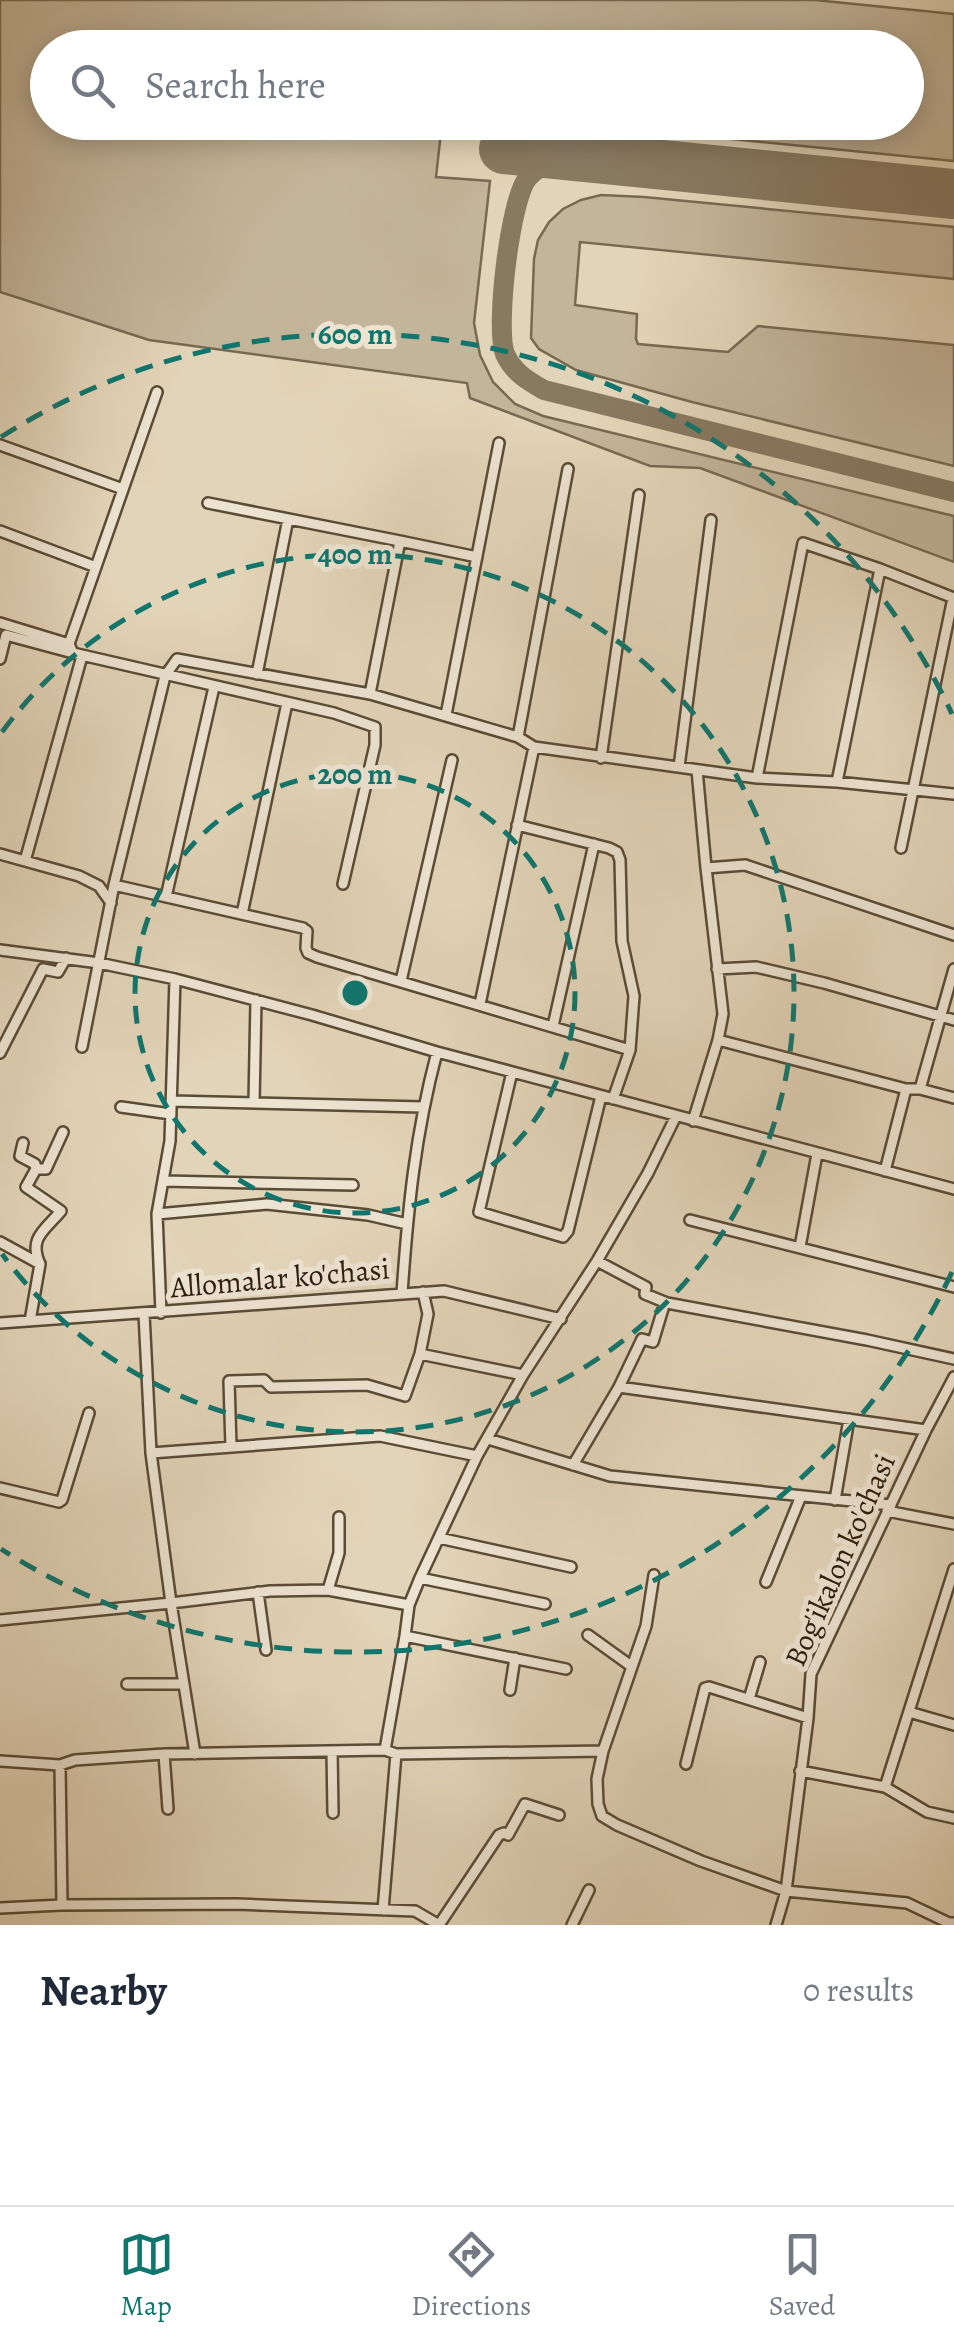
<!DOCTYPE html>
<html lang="en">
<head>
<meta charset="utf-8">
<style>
  :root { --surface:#fff; --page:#f6f6f7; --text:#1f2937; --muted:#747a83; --line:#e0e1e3; --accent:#0f766e }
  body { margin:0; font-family:Alegreya,serif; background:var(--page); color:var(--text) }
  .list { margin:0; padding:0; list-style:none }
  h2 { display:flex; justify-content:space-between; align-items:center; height:130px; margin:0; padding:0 40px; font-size:42px }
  h2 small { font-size:32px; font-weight:400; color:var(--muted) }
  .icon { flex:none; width:55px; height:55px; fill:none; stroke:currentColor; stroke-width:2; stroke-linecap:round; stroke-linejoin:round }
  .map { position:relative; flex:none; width:954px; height:1925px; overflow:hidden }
  .search { position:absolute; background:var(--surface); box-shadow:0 5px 25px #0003; left:30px; right:30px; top:30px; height:110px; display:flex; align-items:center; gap:25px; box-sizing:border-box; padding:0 35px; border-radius:55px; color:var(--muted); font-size:38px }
  .sheet { height:280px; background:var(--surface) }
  nav { display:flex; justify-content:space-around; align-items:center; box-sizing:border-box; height:140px; border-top:2px solid var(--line); background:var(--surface); font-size:28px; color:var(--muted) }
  nav a { display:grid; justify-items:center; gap:5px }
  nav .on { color:var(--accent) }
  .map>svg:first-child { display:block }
  .green { fill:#c3b59a; stroke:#786a52; stroke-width:2.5 }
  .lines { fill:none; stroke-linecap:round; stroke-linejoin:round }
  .taxiway { stroke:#887961; stroke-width:20 }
  .runway { stroke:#887961; stroke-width:50 }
  .minor-casing { stroke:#5a4c36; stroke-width:14 }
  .minor { stroke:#ece3d1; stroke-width:9 }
  .ring { fill:none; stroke:#0f766e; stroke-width:5; stroke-dasharray:18 12 }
  .labels { text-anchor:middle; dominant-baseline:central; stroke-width:10; stroke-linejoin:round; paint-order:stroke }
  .street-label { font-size:30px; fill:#2d1e0a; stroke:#ece3d1 }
  .centre { fill:#0f766e; stroke:#ece3d1; stroke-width:5 }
  .ring-label { font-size:30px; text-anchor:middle; font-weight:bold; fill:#0f766e; stroke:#ece3d1; stroke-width:10; stroke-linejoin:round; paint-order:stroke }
</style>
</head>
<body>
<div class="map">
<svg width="954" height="1925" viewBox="0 0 954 1925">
  <rect width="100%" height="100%" fill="#e2d4b8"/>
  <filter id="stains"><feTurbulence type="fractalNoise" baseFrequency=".002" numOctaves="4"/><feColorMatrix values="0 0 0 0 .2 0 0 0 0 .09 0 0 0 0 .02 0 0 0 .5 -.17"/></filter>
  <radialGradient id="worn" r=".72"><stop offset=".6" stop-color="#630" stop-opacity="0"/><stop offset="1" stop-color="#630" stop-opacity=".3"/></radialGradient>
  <path class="green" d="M0 0H815L954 14V161L570 123 906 122V48H48V122L442 123 436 177 490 181 474 323 480 355 493 382 515 404 543 416 954 516V562L700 468 650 466 470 398 467 383 149 340 0 292Z
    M601 195 644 197 954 227V279L580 242 575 305 637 314 636 339 638 344 728 352 758 326 954 345V466L692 402 576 370 539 349 531 338 534 259 538 240 549 222 563 209 581 200Z"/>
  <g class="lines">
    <path class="taxiway" d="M567 155C554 161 536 167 527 179 510 201 495 328 505 354 513 372 528 381 544 390L954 492"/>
    <path class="runway" d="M504 149 954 194"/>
    <g class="minor-casing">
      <path id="minor" d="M0 445 123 489
        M208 503 400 541 370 694
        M0 531 96 567
        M400 541 477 557
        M0 623 69 644 73 653 334 713 375 727V745L343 884
        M69 644 157 392
        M0 659 6 635 73 653
        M257 674 288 519
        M446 715 499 443
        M518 737 568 469
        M601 758 639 495
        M679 767 711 520
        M697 770 706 868 745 865 954 935
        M757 778 803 543 880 569 954 598
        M837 782 880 569
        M517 825 609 848 617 852 620 860 622 941 634 996 630 1050 613 1099
        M901 848 953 598
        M0 854 79 876 99 886 111 903
        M25 861 82 656
        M114 885 303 928 307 931 306 948 308 953 317 957 630 1050
        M166 897 214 687
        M242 914 287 703
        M0 950 99 963 175 979 312 1015 437 1052 954 1189
        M717 969 756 967 824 983 954 1020
        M401 981 452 760
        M480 1004 534 747
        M553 1026 594 844
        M718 1040 906 1089
        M82 1047 114 885 165 676 177 659 370 694 518 737 534 747 757 778 837 782 954 794
        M0 1053 43 969 58 972 66 958
        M512 1072 479 1212 563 1237 568 1231 601 1096
        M920 1089 954 1098
        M171 1101 423 1107
        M254 1103 256 1000
        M121 1107 171 1114
        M693 1121 718 1040 723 1014 706 868
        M23 1143 20 1156 35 1164 36 1169
        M885 1171 906 1089H920L954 969
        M163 1181 353 1185
        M157 1214 267 1204 368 1215 407 1224
        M690 1220 954 1287
        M0 1242 40 1264 30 1321
        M800 1247 817 1154
        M597 1261 646 1287 645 1294 667 1303 867 1340 954 1359
        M40 1264C28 1238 45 1230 61 1211L26 1187 36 1169H46L63 1132
        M402 1293C408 1208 415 1135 437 1052
        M161 1313 157 1214 170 1141 175 979
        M144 1314 151 1453 171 1603 195 1754
        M0 1323 444 1291 561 1319
        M420 1354 523 1375
        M619 1387 642 1339 653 1342 665 1302
        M488 1439 610 1476 891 1505
        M231 1447 229 1381 264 1380 271 1387 367 1385 405 1396 420 1354 428 1314 423 1292
        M151 1453 380 1436 477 1456
        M573 1465 619 1387 926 1430
        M0 1488 59 1502 62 1500 89 1413
        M835 1500 849 1419
        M887 1511 954 1524
        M439 1538 571 1567
        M654 1575 646 1626 603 1751 597 1779 598 1804 602 1816 617 1825 701 1861 786 1891 907 1903 949 1923H954
        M420 1578 545 1604
        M766 1582 801 1496
        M328 1590 339 1553V1517
        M258 1592 266 1650
        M0 1620 171 1603 270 1591 328 1590 409 1605
        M588 1635 631 1666
        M405 1636 566 1669
        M127 1684H184
        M510 1690 515 1658
        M749 1699 760 1662
        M909 1712 954 1725
        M385 1750 405 1636 409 1605 420 1578 477 1456 523 1375 597 1261 648 1173 676 1116
        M332 1751 333 1813
        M164 1754 168 1809
        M0 1761 60 1765 75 1760 164 1754 385 1750 396 1754 603 1751
        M686 1764 705 1688 709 1687 808 1718
        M60 1765 62 1905
        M800 1771 885 1787 927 1812 954 1818
        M885 1787 954 1569
        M0 1908 62 1905 237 1904 415 1911 439 1925
        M383 1910 396 1754
        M439 1925 499 1835 504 1833 508 1835 525 1804 559 1815
        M572 1925 589 1890
        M776 1925 786 1891 808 1718 811 1674 926 1430 954 1377"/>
    </g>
    <use href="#minor" class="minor"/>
  </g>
  <g class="ring">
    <circle cx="355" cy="993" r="220"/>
    <path d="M2 732A439 439 0 1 1 2 1254"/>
    <path d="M952 1272A659 659 0 0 1 1 1549M1 437A659 659 0 0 1 952 714"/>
  </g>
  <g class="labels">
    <g class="street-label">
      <text transform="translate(280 1278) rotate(-5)">Allomalar ko'chasi</text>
      <text transform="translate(840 1560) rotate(-66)">Bog'ikalon ko'chasi</text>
    </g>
  </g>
  <circle cx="355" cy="993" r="15" class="centre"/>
  <g class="ring-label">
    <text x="355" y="344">600 m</text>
    <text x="355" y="564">400 m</text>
    <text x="355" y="784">200 m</text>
  </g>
  <rect width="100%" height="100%" filter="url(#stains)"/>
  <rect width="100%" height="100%" fill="url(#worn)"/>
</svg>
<div class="search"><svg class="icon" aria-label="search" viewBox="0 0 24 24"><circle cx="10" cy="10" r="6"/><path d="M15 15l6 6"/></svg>Search here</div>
</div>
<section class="sheet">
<h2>Nearby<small>0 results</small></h2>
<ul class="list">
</ul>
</section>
<nav>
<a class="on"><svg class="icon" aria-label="map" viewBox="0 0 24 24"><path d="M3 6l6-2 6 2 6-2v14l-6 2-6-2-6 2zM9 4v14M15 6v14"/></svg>Map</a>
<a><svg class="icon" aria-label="directions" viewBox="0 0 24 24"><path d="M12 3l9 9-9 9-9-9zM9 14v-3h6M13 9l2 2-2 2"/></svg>Directions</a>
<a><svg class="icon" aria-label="saved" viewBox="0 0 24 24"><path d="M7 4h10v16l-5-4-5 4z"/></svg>Saved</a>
</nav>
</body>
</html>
